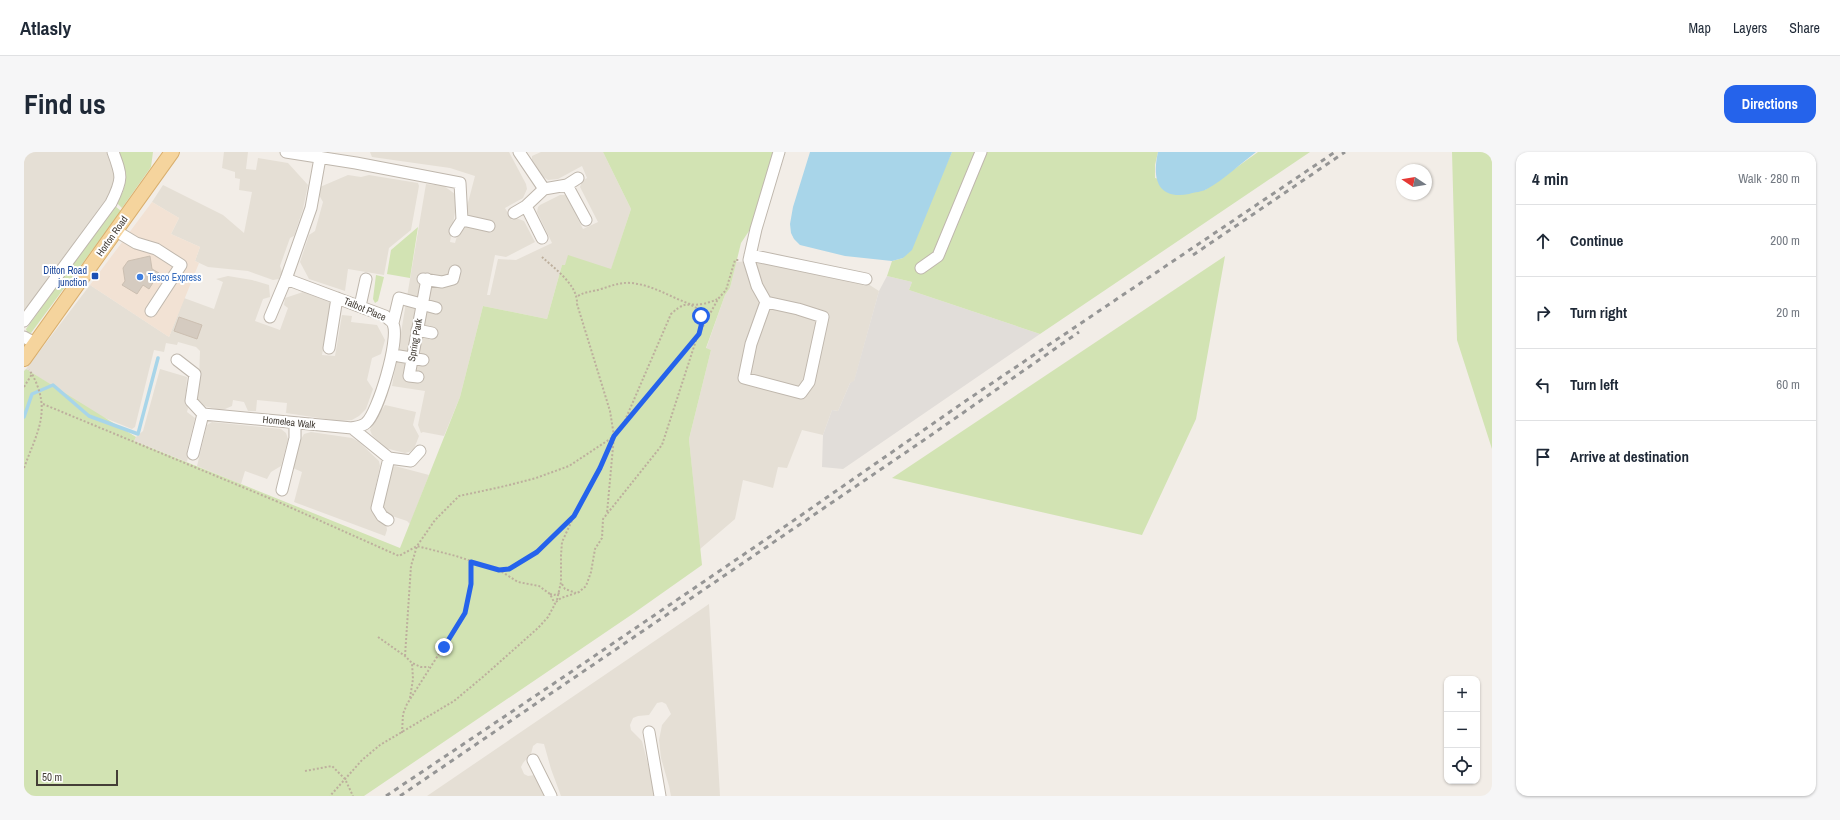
<!DOCTYPE html>
<html lang="en">
<head>
<meta charset="utf-8">
<style>
  :root { --surface:#fff; --page:#f6f6f7; --text:#1f2937; --muted:#747a83; --line:#e0e1e3; --accent:#2563eb }
  body { margin:0; font-family:"Archivo Narrow",sans-serif; background:var(--page); color:var(--text) }
  .controls { position:absolute; right:12px; bottom:12px; display:grid; overflow:hidden; border-radius:8px; box-shadow:0 1px 3px #0004 }
  .controls button { width:36px; height:36px; display:grid; place-items:center; padding:0; border:0; border-bottom:1px solid var(--line); background:var(--surface); color:var(--text); font:20px sans-serif }
  .compass { position:absolute; left:1372px; top:12px; width:36px; height:36px; border-radius:50%; background:var(--surface); box-shadow:0 1px 3px #0004; rotate:282deg }
  .scale { position:absolute; left:12px; bottom:10px; width:82px; box-sizing:border-box; padding-left:4px; border:2px solid #443e37; border-top:0; font-size:11px; line-height:14px; white-space:nowrap; color:#443e37; -webkit-text-stroke:3px #fff; paint-order:stroke }
  .stop { position:absolute; width:12px; height:12px; margin:-9px; border:3px solid #2563eb; border-radius:50%; background:#fff }
  .stop.end { background:#2563eb; border-color:#fff; box-shadow:0 1px 4px #0008 }
  .list { margin:0; padding:0; list-style:none }
  h2 { display:flex; justify-content:space-between; align-items:center; height:52px; margin:0; padding:0 16px; font-size:17px }
  h2 small { font-size:13px; font-weight:400; color:var(--muted) }
  .list li { display:grid; grid-template-columns:26px 1fr auto; gap:12px; align-items:center; box-sizing:border-box; height:72px; padding:0 16px; border-top:1px solid var(--line) }
  .list b { display:block; font-size:15px; white-space:nowrap }
  .list em { font-size:13px; font-style:normal; color:var(--muted) }
  .icon { flex:none; width:22px; height:22px; fill:none; stroke:currentColor; stroke-width:2; stroke-linecap:round; stroke-linejoin:round }
  .map { position:relative; flex:none; width:1468px; height:644px; overflow:hidden; border-radius:12px }
  header { display:flex; align-items:center; gap:24px; box-sizing:border-box; height:56px; padding:0 20px; background:var(--surface); border-bottom:1px solid var(--line) }
  header strong { font-size:19px }
  nav { display:flex; gap:22px; margin-inline-start:auto; font-size:14px }
  .intro { display:flex; align-items:center; justify-content:space-between; box-sizing:border-box; height:96px; padding:0 24px }
  h1 { margin:0; font-size:28px }
  .button { padding:10px 18px; border-radius:12px; background:var(--accent); color:#fff; font-size:14px; font-weight:700 }
  main { display:flex; gap:24px; padding:0 24px }
  aside { flex:1; background:var(--surface); border-radius:12px; box-shadow:0 1px 3px #0004 }
  .map>svg:first-child { display:block }
  .residential { fill:#e5dfd5 }
  .commercial { fill:#f2e2d4 }
  .industrial { fill:#e1ddd9 }
  .green { fill:#d2e3b3 }
  .water { fill:#a8d5e9 }
  .lines { fill:none; stroke-linecap:round; stroke-linejoin:round }
  .stream { stroke:#a8d5e9; stroke-width:3.5 }
  .building { fill:#d5cbc0; stroke:#ccbfb1 }
  .minor-casing { stroke:#bfb7ad; stroke-width:13 }
  .major-casing { stroke:#d9af6e; stroke-width:16 }
  .path { stroke:#bdaf9d; stroke-width:2; stroke-dasharray:2 2; stroke-linecap:butt }
  .minor { stroke:#fff; stroke-width:11 }
  .major { stroke:#f5d49d; stroke-width:14 }
  .rail { stroke:#959595; stroke-width:3; stroke-dasharray:5 5; stroke-linecap:butt }
  .route { stroke:#2563eb; stroke-width:5 }
  .transit-dot { fill:#1a4fb4; stroke:#fff; stroke-width:1.5 }
  .shop-dot { fill:#3f7fe0; stroke:#fff; stroke-width:1.5 }
  .labels { text-anchor:middle; dominant-baseline:central; stroke-width:4; stroke-linejoin:round; paint-order:stroke }
  .street-label { font-size:10px; fill:#443e37; stroke:#fff }
  .transit-label { font-size:10px; fill:#164399; stroke:#fff; text-anchor:end }
  .shop-label { font-size:10px; fill:#366cbe; stroke:#fff; text-anchor:start }
</style>
</head>
<body>
<header>
<strong>Atlasly</strong>
<nav><a>Map</a><a>Layers</a><a>Share</a></nav>
</header>
<div class="intro"><h1>Find us</h1><a class="button">Directions</a></div>
<main>
<div class="map">
<svg width="1468" height="644" viewBox="0 0 1468 644">
  <rect width="100%" height="100%" fill="#f2ede7"/>
  <path class="residential" d="M0 0H82L90 21V29L87 40 0 159Z
    M200 0H224L222 17 232 18 234 6 264 11 284 33 279 57 270 84 266 86 256 114 258 120 255 127 249 128 224 119 184 115 171 109 176 95 147 82 155 66 128 50 139 33 199 63 220 81 228 40 215 38 216 27 211 26V20L198 16Z
    M346 0H485L502 32 503 37 499 46 481 56 488 68 492 66 500 69 511 90 482 105 471 103 463 143H466L474 107 492 108 528 91 513 60 514 55 516 53 536 43H542L559 77 574 70 556 35 558 29 563 26 558 14 534 27 524 28 518 24 508 8V4L517 0H579L607 57 587 118 538 113 523 167 459 154 436 245 420 284 399 280 397 281 394 273 401 239 368 234 402 32 420 34 431 42 432 54 426 90 431 91 436 74 448 68 441 62 451 24 426 16 348 5Z
    M324 23 337 25 345 23 394 31 395 34 387 78 365 96 360 123 324 117 321 139 285 127 276 110 285 83 291 79 299 50 295 43 296 35Z
    M728 109 844 132 855 139 830 230 826 231 814 259 808 258 799 283 778 278 763 316 754 315 749 336 719 328 711 367 676 397 665 287 687 198 682 197 701 143 706 136 712 110Z
    M204 124 228 128 245 133 246 145 239 147 231 169 256 178 264 156 260 153 261 146 279 140 305 150 307 153 298 203 311 204 318 163 328 164 327 170 353 173 361 188 357 202 348 206 343 228 349 237 342 257 335 264 328 268 315 269 262 261 263 251 233 248 232 259H224L220 250 209 248 208 254 201 257 196 258 176 253 171 246 175 227 176 199 172 195 154 190 153 193 142 191 140 200 130 198 111 275 108 277 76 264 2 217 66 133 145 185 160 146 190 157 199 130 192 127Z
    M136 217 163 225 161 251 164 256 163 260 171 266 163 299 165 300 163 310 110 289 112 285 119 279Z
    M361 253 392 260 389 273 395 284 390 297 385 300 381 301 361 296 348 283 346 278 349 272Z
    M188 270 257 277 262 281 264 287 257 314 247 320 243 327 221 319 217 332 173 314 183 273Z
    M287 280 328 286 335 290 355 309 356 314 347 356 355 369 358 367 362 371 363 378 361 384 270 350 278 320 269 316 276 289 280 282Z
    M371 314 405 323 386 372 383 369 365 363 359 355 368 316Z
    M685 452 696 644H647L645 634 637 606 635 588 638 573 647 562 642 552 638 550 633 551 625 563 614 564 609 566 606 573 607 578 618 589 632 644H537L527 617 520 592 513 591 509 594 507 602 499 611 497 615 500 622 504 624 511 623 523 644H403Z"/>
  <path class="commercial" d="M128 50 155 66 147 82 176 95 171 109 175 111 145 185 66 133Z"/>
  <path class="industrial" d="M863 124 888 130 885 138 1016 182 819 317 798 315 799 283 808 258 814 259 826 231 830 229 855 139Z"/>
  <path class="green" d="M93 0H129L127 15 98 56 93 51C105 32 103 19 93 0Z
    M579 0H750L729 73 717 91 706 136 701 143 682 196 687 198 665 287 678 413 610 461 340 644H0V219L2 217 112 285 110 289 376 396 436 245 459 154 523 167 538 113H541L544 103 587 117 607 57Z
    M928 0H1134L1131 13V26L1181 38 1234 0H1286L1016 182 885 138 888 130 863 124 868 109 879 106Z
    M1428 0H1468V297L1433 188Z
    M91 54 97 59 7 181 3 180 2 177Z
    M394 75 386 126 363 122 367 98Z
    M1201 104 1172 267 1118 383 868 326Z
    M352 123 360 125 354 149 351 151 349 147Z"/>
  <path class="water" d="M786 0H928L888 98 879 106 868 109 821 104 776 93 770 87 767 81 766 72 769 55Z
    M1134 0H1232C1216 12 1201 27 1183 37 1178 40 1171 40 1165 42 1133 48 1128 26 1134 0Z"/>
  <g class="lines">
    <path class="stream" d="M0 265 8 242 29 233 65 264 114 282 134 206"/>
  </g>
  <path class="building" d="M126 104 128 117 135 121 125 137 119 133 113 142 98 133 101 129 99 116 104 109Z
    M155 165 178 173 173 187 150 179Z"/>
  <g class="lines">
    <g class="minor-casing">
      <path id="minor" d="M262 0 332 11 436 31 438 68
        M495 0 520 37
        M543 33 554 26
        M490 61 502 54
        M438 68 465 74
        M92 79 112 91 132 97 157 113 127 159
        M431 79 438 68
        M518 86 502 54 520 37 543 33 562 68
        M726 103 842 127
        M897 116 914 104 957 0
        M399 127 418 130 429 127 431 119
        M742 150 774 157 799 165 785 230 777 241 720 226 727 192 742 150 733 134 725 108 732 77 755 0
        M336 154 342 127
        M246 165 262 127 287 56 296 6
        M0 169 87 51C99 27 98 24 89 0
        M369 171 375 146 412 156
        M393 178 408 181
        M0 185 11 191
        M305 196 313 146
        M375 204 399 208
        M153 208 171 222 167 249 179 262 328 276C332 275 339 274 342 271 354 261 376 187 369 172 368 169 363 166 361 164L262 127
        M394 225 385 224 403 127
        M328 276 365 306
        M169 302 179 262
        M258 338 271 286V271
        M364 368 358 364 353 356 365 306 387 309 396 299
        M625 580 636 644
        M509 608 527 644"/>
    </g>
    <g class="major-casing">
      <path id="major" d="M0 207 148 0"/>
    </g>
    <path class="path" d="M518 105C531 117 554 133 553 152L586 259 590 284 583 361
      M554 144C562 139 568 140 577 137 587 134 596 130 607 131 629 133 646 145 666 152 673 154 686 151 693 147
      M677 178 694 147 702 138 711 108H715
      M0 235 8 222 5 218
      M19 252 252 349
      M0 316C13 280 28 259 8 222
      M252 349 375 404 393 394 432 404 475 418 494 430 515 434 526 442 531 452 524 465 514 476 460 524 430 549 356 593 338 608 306 644
      M476 418C505 415 528 384 549 365
      M538 432 541 437 552 441
      M526 442 530 443 536 441
      M533 448 537 430V403L538 390 550 364 576 316 590 284 674 184
      M532 450 537 446 555 440 562 434 567 420 571 397 578 386 579 367 638 293 678 170 674 157C663 149 657 153 647 162L599 273
      M354 485 381 504 388 511 397 515H405
      M381 504 387 414 393 394 411 368 435 344 477 335 512 326 545 314 589 285
      M386 546 389 527 388 511
      M378 581 379 562 383 552 441 461 447 432V409
      M281 619 308 614 321 627 329 644"/>
    <use href="#minor" class="minor"/>
    <use href="#major" class="major"/>
    <path class="rail" d="M1169 103 1321 0
      M362 644 544 522 766 371 943 248 1311 0
      M376 644 900 288 1055 180"/>
  </g>
  <g class="lines">
    <path class="route" d="M420 495 441 461 447 432V410L475 418 485 417 513 400 550 364 576 316 590 284 675 182 678 170 677 164"/>
  </g>
  <rect class="transit-dot" x="67" y="120" width="8" height="8" rx="2"/>
  <circle class="shop-dot" cx="116" cy="125" r="4"/>
  <g class="labels">
    <g class="street-label">
      <text transform="translate(88 84) rotate(-55)">Horton Road</text>
      <text transform="translate(341 157) rotate(23)">Talbot Place</text>
      <text transform="translate(391 188) rotate(-80)">Spring Park</text>
      <text transform="translate(265 270) rotate(6)">Homelea Walk</text>
    </g>
    <g class="transit-label">
      <text x="63" y="118">Ditton Road<tspan x="63" dy="12">junction</tspan></text>
    </g>
    <g class="shop-label">
      <text x="124" y="125">Tesco Express</text>
    </g>
  </g>
</svg>
<div class="controls">
<button>+</button>
<button>−</button>
<button><svg class="icon" aria-label="locate" viewBox="0 0 24 24"><circle cx="12" cy="12" r="6"/><path d="M12 2v4M12 18v4M2 12h4M18 12h4"/></svg></button>
</div>
<svg class="compass" viewBox="-18 -18 36 36"><path d="M0-13l5 13h-10z" fill="#e53935"/><path d="M0 13l5-13h-10z" fill="#747a83"/></svg>
<div class="scale">50 m</div>
<div class="stop" style="left:677px;top:164px"></div>
<div class="stop end" style="left:420px;top:495px"></div>
</div>
<aside>
<h2>4 min<small>Walk · 280 m</small></h2>
<ul class="list">
<li><svg class="icon" aria-label="ahead" viewBox="0 0 24 24"><path d="M12 20V5M6 11l6-6 6 6"/></svg><div><b>Continue</b></div><em>200 m</em></li>
<li><svg class="icon" aria-label="right" viewBox="0 0 24 24"><path d="M7 20v-9h11M14 6l5 5-5 5"/></svg><div><b>Turn right</b></div><em>20 m</em></li>
<li><svg class="icon" aria-label="left" viewBox="0 0 24 24"><path d="M17 20v-9H6M10 6l-5 5 5 5"/></svg><div><b>Turn left</b></div><em>60 m</em></li>
<li><svg class="icon" aria-label="arrive" viewBox="0 0 24 24"><path d="M6 21V4h12l-3 4 3 4H6"/></svg><div><b>Arrive at destination</b></div></li>
</ul>
</aside>
</main>
</body>
</html>
